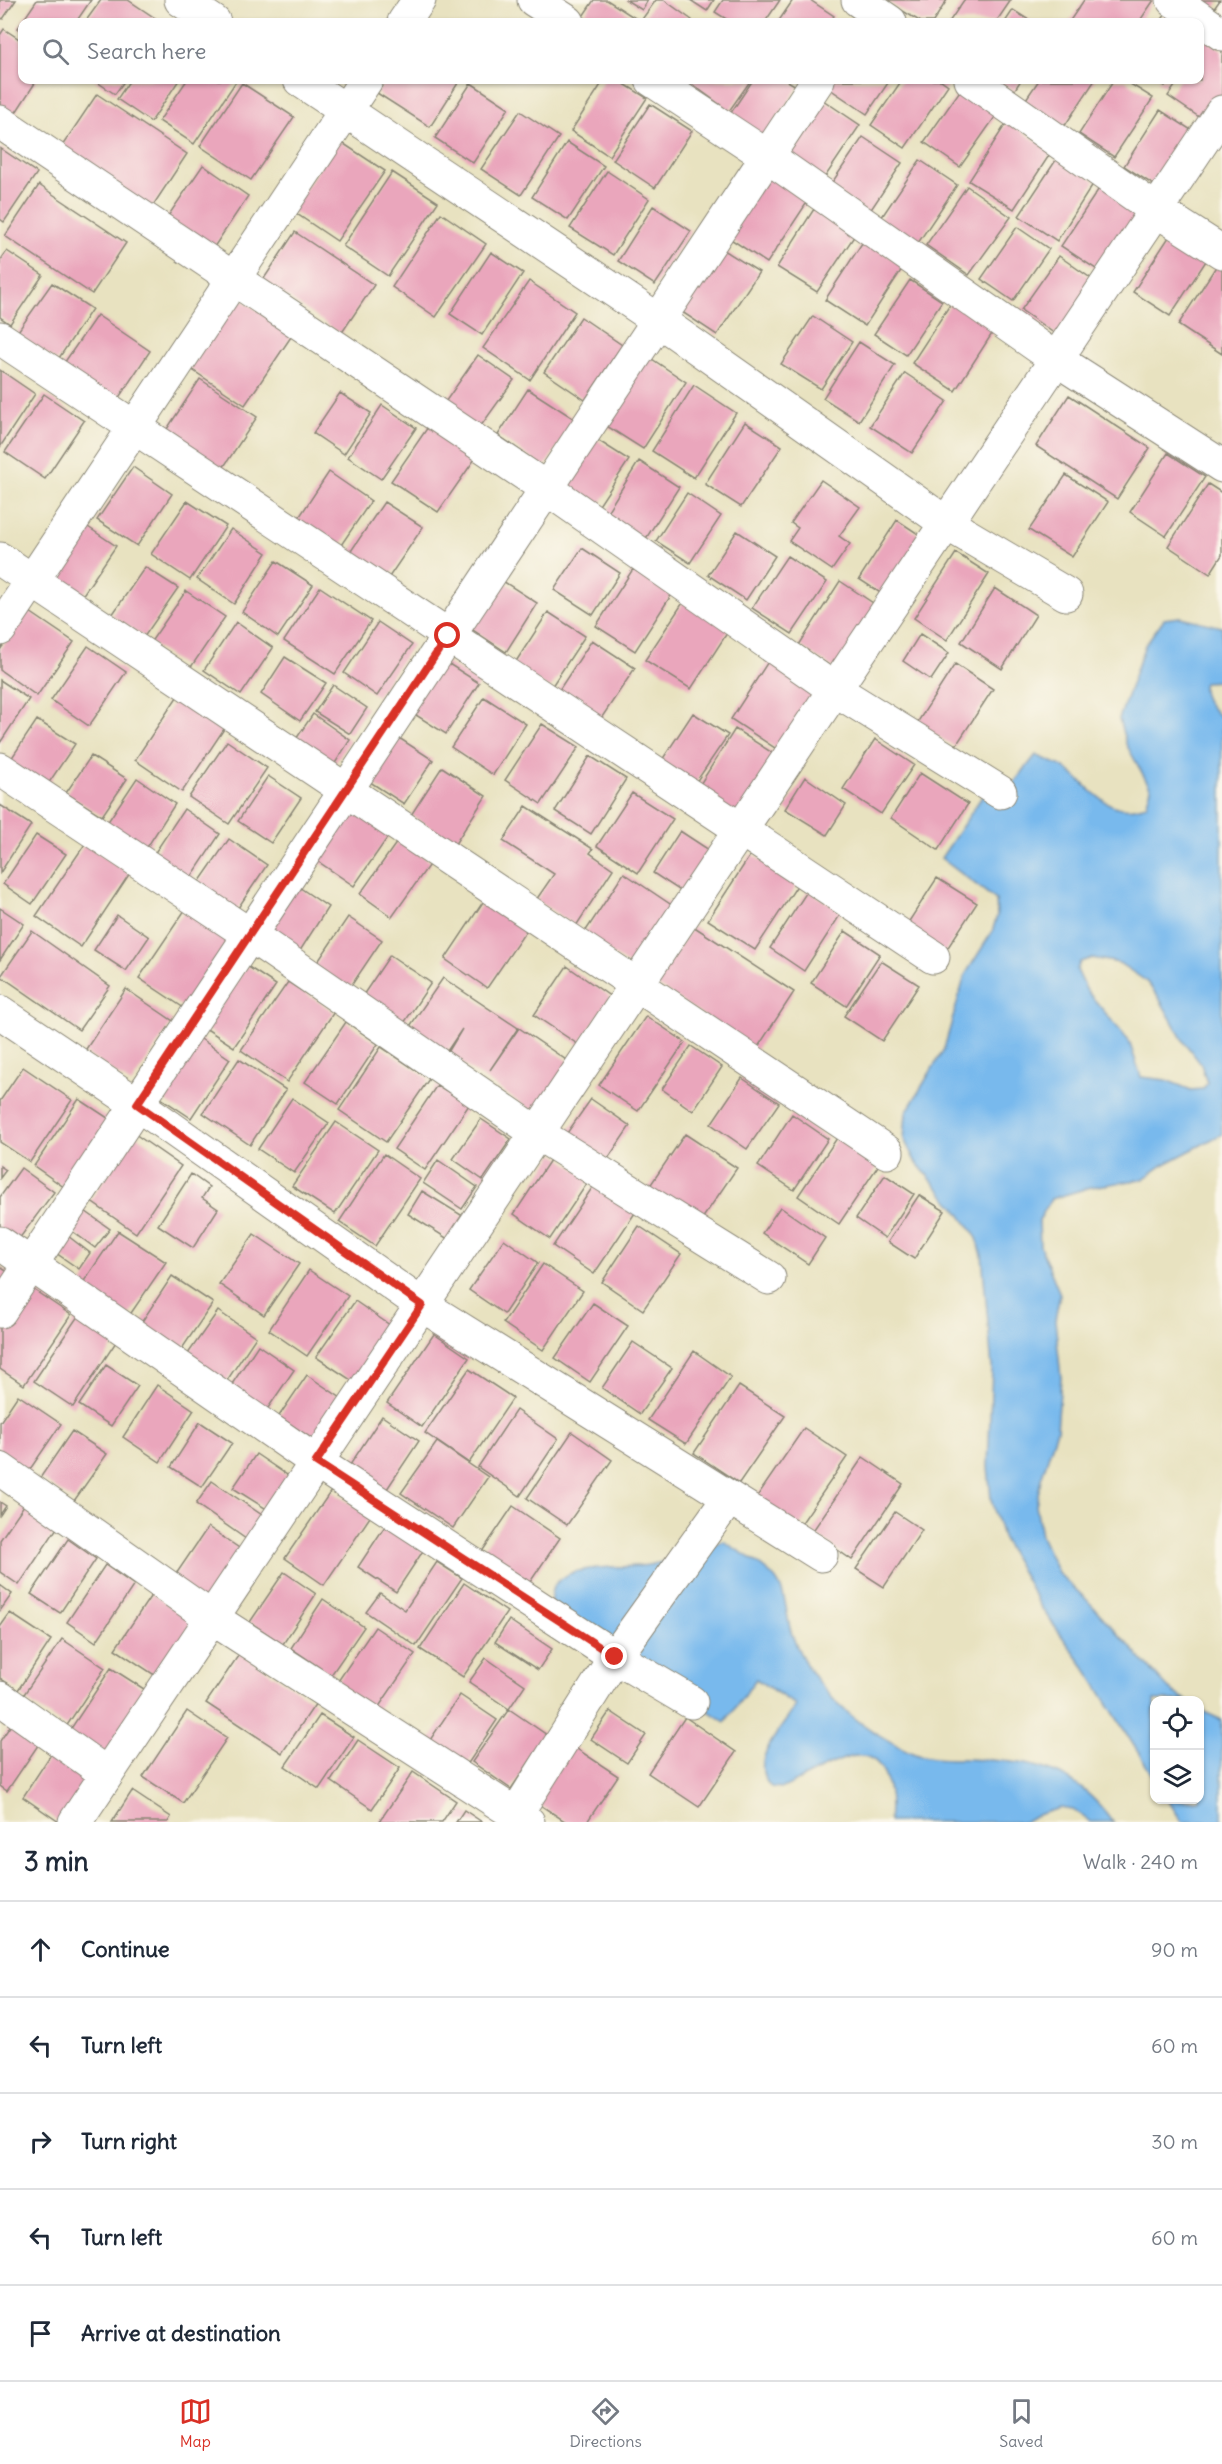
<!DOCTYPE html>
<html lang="en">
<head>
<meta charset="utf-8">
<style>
  :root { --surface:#fff; --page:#f6f6f7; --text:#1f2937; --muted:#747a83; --line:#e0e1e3; --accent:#d93025 }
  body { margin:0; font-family:Delius,sans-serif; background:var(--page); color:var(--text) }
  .controls { position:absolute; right:18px; bottom:18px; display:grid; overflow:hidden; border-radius:12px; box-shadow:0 2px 4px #0004 }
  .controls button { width:54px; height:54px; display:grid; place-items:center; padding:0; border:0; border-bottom:2px solid var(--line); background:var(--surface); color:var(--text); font:30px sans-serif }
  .stop { position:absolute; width:18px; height:18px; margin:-14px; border:4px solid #d93025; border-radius:50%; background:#fff }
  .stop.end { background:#d93025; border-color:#fff; box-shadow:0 2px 6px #0008 }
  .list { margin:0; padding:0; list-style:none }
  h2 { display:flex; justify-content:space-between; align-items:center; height:78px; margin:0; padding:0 24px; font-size:26px }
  h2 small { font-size:20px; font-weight:400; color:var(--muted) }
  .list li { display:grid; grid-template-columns:39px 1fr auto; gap:18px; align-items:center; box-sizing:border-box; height:96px; padding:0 24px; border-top:2px solid var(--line) }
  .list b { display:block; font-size:22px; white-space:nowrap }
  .list em { font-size:20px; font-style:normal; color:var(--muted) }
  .icon { flex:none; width:33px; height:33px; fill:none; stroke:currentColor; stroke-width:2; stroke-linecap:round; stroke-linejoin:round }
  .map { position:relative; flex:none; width:1222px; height:1822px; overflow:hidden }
  .search { position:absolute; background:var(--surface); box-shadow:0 2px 4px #0004; left:18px; right:18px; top:18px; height:66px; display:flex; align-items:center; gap:15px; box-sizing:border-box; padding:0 21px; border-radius:12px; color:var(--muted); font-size:22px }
  .sheet { height:558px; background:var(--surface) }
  nav { display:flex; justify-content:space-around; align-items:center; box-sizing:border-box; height:84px; border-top:2px solid var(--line); background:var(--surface); font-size:16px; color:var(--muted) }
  nav a { display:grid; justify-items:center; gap:3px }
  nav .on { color:var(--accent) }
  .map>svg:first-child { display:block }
  .water { fill:#78b9ed; stroke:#52728c; stroke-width:1.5; fill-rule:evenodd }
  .building { fill:#eaa6bc }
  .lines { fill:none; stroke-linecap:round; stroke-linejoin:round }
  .minor-casing { stroke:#8a8676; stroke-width:35 }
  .minor { stroke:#fff; stroke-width:33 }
  .route { stroke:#d93025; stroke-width:8 }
</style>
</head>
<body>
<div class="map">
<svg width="1222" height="1822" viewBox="0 0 1222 1822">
  <rect width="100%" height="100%" fill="#fbf7ec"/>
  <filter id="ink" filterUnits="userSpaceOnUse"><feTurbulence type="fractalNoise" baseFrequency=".0167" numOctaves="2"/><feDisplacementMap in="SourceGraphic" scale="12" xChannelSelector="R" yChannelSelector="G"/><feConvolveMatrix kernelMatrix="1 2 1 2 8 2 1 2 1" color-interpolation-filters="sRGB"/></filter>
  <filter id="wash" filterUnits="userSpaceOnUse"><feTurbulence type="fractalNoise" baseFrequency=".008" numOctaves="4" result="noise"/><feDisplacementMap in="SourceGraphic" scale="24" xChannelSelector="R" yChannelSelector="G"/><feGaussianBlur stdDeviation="1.35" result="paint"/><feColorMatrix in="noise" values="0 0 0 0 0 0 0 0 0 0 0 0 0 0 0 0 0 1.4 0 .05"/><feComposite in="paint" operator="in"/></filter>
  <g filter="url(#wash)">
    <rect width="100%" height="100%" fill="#e8e2c0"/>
    <path class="water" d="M1180 617 1222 627V681L1204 682C1199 697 1212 708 1222 719V1134L1163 1165 1143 1179 1091 1187 1051 1199 1039 1221 1040 1246 1060 1294 1055 1320 1061 1378 1057 1430 1041 1479 1036 1505 1041 1536 1058 1573 1087 1600 1169 1689 1186 1700H1154V1778L1088 1672 1042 1609 1002 1537 991 1499 988 1467 992 1368 982 1255 977 1238 957 1210 915 1161 904 1139 906 1113 944 1049 965 975 992 932 997 916 996 900 941 858 983 795 998 803 1036 755C1045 760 1057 763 1066 769 1093 789 1109 819 1146 805L1151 789 1126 744 1119 719 1145 645 1164 619ZM1092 958 1119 963 1146 981 1159 998 1184 1042 1201 1064 1207 1083 1203 1089 1191 1090 1166 1080 1141 1077 1129 1041 1087 991 1077 970 1080 962Z
      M724 1541C739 1552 759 1562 772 1575 788 1591 785 1615 792 1635 813 1691 856 1725 908 1751 923 1759 945 1759 962 1759 1028 1761 1072 1764 1113 1822H1091L1073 1810 1060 1808 1034 1816 1024 1822H889C892 1795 888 1745 847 1758 825 1765 804 1778 783 1788L771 1787C746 1761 783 1729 796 1705L756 1679 725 1722 551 1604C545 1558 621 1570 649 1565 675 1560 699 1550 724 1541Z
      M1200 1710 1222 1720V1822H1182L1168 1800H1200Z"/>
    <g id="blocks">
      <path class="building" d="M0 0H16L3 19 0 17Z
        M37 0H91L76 22H22V31L18 28Z
        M101 0H128L161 22H85Z
        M594 0H607L635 18 632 22H579Z
        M626 0H648L642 10Z
        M656 0H664L692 20 690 22H640Z
        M690 0H714L707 11Z
        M723 0H780L765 22H731L715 12Z
        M793 0H810L834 16 830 22H778Z
        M889 0H947L933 22H921L888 2Z
        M964 0H1011L996 22H949Z
        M1084 0H1154L1139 22H1069Z
        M1191 0H1220L1211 13Z
        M1013 10 1032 22H1005Z
        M1166 14 1179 22H1160Z
        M4 29 22 41V80H37L13 117 0 108V35Z
        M1205 39 1222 50V101L1208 123 1168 96 1179 80H1200V47Z
        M94 80H125L115 94Z
        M130 80H179L151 122 117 99Z
        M187 80H237L194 144 159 121Z
        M386 80H460L430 127 377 93Z
        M604 80H618L647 98 609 156 571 131Z
        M690 80H751L729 111 689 82Z
        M753 80H786L798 87 764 140 728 117Z
        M832 80H890L867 114 827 87Z
        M902 80H941L948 85 905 148 871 125Z
        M997 80H1021L1014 91Z
        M1039 80H1095L1064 127 1024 102Z
        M1114 80H1124L1153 98 1114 157 1079 134Z
        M1155 80H1169L1165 86Z
        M242 83 294 117 251 180 200 146Z
        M471 83 509 108 473 163 435 138Z
        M964 85 1000 110 960 167 924 142Z
        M97 94 187 154 150 210 60 149Z
        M817 96 860 125 823 180 780 152Z
        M650 104 692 131 655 188 613 160Z
        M1160 110 1199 135 1163 191 1124 166Z
        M520 111 559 137 521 195 481 169Z
        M1007 122 1052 151 1014 209 969 181Z
        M863 137 902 163 868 214 829 187Z
        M338 140 385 171 337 241 291 210Z
        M567 142 604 166 568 220 532 197Z
        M0 148 37 173 4 222 0 219Z
        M1058 157 1095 181 1057 241 1019 216Z
        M920 160 957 185 914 249 877 224Z
        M203 165 248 196 212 250 166 219Z
        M607 171 649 199 613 255 570 228Z
        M392 172 438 202 388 276 343 246Z
        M763 172 808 201 767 263 723 234Z
        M1104 181 1145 207 1102 273 1061 246Z
        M39 185 126 243 92 294 5 236Z
        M967 186 1011 217 969 275 926 245Z
        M653 206 691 231 655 285 618 261Z
        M814 209 855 235 817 292 777 267Z
        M441 213 486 244 436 317 392 287Z
        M1017 227 1049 249 1013 301 981 279Z
        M295 232 374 285 341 334 263 280Z
        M1169 237 1206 261 1170 316 1133 292Z
        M864 240 904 266 865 326 825 300Z
        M716 245 759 272 717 335 676 308Z
        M7 251 43 275 10 324 0 317V261Z
        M491 252 523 273 482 335 450 314Z
        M1059 256 1099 284 1061 338 1021 310Z
        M1217 265 1222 268V354L1178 325Z
        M910 280 942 301 906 355 874 334Z
        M529 281 575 312 530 380 483 348Z
        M52 283 92 309 57 361 16 334Z
        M233 294 293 334 245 405 185 365Z
        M955 297 997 326 955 391 912 363Z
        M97 315 150 351 114 405 60 369Z
        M813 316 852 342 821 389 781 364Z
        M581 317 622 345 585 400 544 372Z
        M859 342 895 365 859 421 823 398Z
        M478 355 514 380 478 430 443 405Z
        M646 355 686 382 643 449 602 423Z
        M0 370 35 394 0 447Z
        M905 373 947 401 912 453 870 426Z
        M200 379 257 417 217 477 161 438Z
        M694 385 736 413 694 478 652 451Z
        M528 389 576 420 544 467 498 435Z
        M340 393 371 413 344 454 313 433Z
        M44 394 84 421 45 479 5 452Z
        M1069 395 1150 448 1117 499 1036 446Z
        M382 405 416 428 381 479 348 457Z
        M745 422 782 446 741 507 705 484Z
        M430 424 477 456 438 512 391 481Z
        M591 436 629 460 594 513 557 489Z
        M1168 453 1205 477 1166 536 1130 512Z
        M639 461 679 487 645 540 605 515Z
        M133 467 172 494 137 546 97 520Z
        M329 472 371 501 337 551 296 522Z
        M1066 475 1108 502 1072 557 1029 530Z
        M821 480 860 507 839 536 850 544 832 570 789 541 798 528 791 523Z
        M1208 484 1222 493V555L1210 574 1168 546Z
        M687 493 721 516 690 563 656 541Z
        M187 501 226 526 190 580 151 554Z
        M384 502 423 527 385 583 347 557Z
        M897 520 929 541 891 600 859 579Z
        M85 525 116 546 78 602 47 581Z
        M231 529 267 553 234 604 197 579Z
        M737 531 775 556 746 600 708 575Z
        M582 548 620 573 593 615 554 590Z
        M956 553 989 574 947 640 914 618Z
        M787 556 827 582 792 634 752 608Z
        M276 561 313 585 278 637 242 612Z
        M145 567 178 588 144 637 112 615Z
        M633 569 672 594 635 651 596 626Z
        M498 578 537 603 506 652 467 626Z
        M840 581 879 607 838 671 799 645Z
        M320 587 371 621 335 674 284 641Z
        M995 588 1036 615 1002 669 961 642Z
        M186 591 225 617 189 670 150 643Z
        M686 598 731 627 691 689 645 660Z
        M27 610 74 642 37 696 0 670V650Z
        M548 612 585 636 550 689 513 666Z
        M236 622 273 648 241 695 204 670Z
        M378 622 412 645 377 696 344 673Z
        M920 634 949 653 931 680 903 661Z
        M592 640 635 668 598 723 555 696Z
        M88 646 126 672 89 726 51 700Z
        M285 657 326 683 300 721 261 694Z
        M771 657 827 693 787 756 731 719Z
        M441 659 479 683 446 734 408 710Z
        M955 664 993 689 955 747 917 723Z
        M0 680 29 699 0 743Z
        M333 685 367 708 350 734 315 712Z
        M179 694 226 726 182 792 135 760Z
        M484 697 526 724 493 775 451 747Z
        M693 713 728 735 694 785 660 763Z
        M313 714 350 740 332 768 294 742Z
        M37 720 75 744 44 790 7 765Z
        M542 724 579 747 541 804 505 780Z
        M735 729 782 759 742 819 697 789Z
        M399 738 433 760 404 804 370 782Z
        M875 739 914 765 881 814 843 789Z
        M227 741 267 768 229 824 189 797Z
        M91 756 127 779 102 816 66 793Z
        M590 756 626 779 591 834 555 811Z
        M442 767 486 796 455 844 411 815Z
        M920 773 968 804 938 850 891 818Z
        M268 776 301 798 271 843 238 821Z
        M805 777 846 805 827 835 785 809Z
        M137 778 175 804 144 852 105 826Z
        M632 793 673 819 638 873 597 846Z
        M0 805 31 825 0 873Z
        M348 806 390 834 354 886 313 858Z
        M526 806 593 849 590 853 613 869 576 926 536 900 554 874 503 841Z
        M184 809 220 834 190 879 154 854Z
        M680 831 709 850 682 892 653 873Z
        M36 835 66 854 32 904 3 884Z
        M229 839 267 865 234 914 195 888Z
        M399 839 431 862 392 917 360 894Z
        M85 844 130 873 81 947 36 916Z
        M751 854 798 884 755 950 708 920Z
        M624 873 673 906 632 967 583 935Z
        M937 878 977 903 943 955 904 929Z
        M293 883 328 907 296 957 260 932Z
        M808 890 842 912 804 971 770 948Z
        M487 896 530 925 487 988 445 959Z
        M0 908 24 924 0 960Z
        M185 910 230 940 184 1008 139 978Z
        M117 915 149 937 126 971 94 950Z
        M348 917 382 940 349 989 315 966Z
        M693 926 794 992 756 1050 655 984Z
        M32 931 110 986 79 1030 1 976Z
        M845 931 880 954 846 1006 811 983Z
        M390 955 431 983 402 1026 361 998Z
        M881 961 919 985 882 1041 844 1016Z
        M247 966 276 985 234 1047 205 1028Z
        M567 966 611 997 579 1045 534 1015Z
        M443 978 518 1028 490 1070 519 1028 575 1066 541 1117 447 1054 462 1029 443 1057 406 1032Z
        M288 982 334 1012 287 1082 241 1050Z
        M126 989 173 1021 131 1084 84 1052Z
        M646 1016 685 1042 638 1111 599 1085Z
        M346 1022 378 1044 338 1104 305 1082Z
        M195 1035 230 1059 191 1118 155 1094Z
        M691 1046 722 1067 693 1111 662 1089Z
        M381 1047 429 1079 386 1142 339 1110Z
        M239 1059 286 1090 250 1145 203 1113Z
        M23 1067 72 1100 30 1162 0 1142V1101Z
        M742 1078 779 1103 747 1149 711 1124Z
        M437 1085 469 1105 425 1170 394 1149Z
        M292 1098 329 1123 294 1173 258 1149Z
        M79 1099 117 1124 71 1192 34 1166Z
        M591 1099 630 1126 607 1160 567 1133Z
        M792 1114 828 1139 794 1190 758 1166Z
        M481 1119 511 1139 483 1180 453 1159Z
        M336 1122 378 1150 335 1214 292 1186Z
        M135 1134 181 1166 136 1233 90 1201Z
        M685 1134 737 1168 698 1225 647 1190Z
        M837 1138 878 1166 839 1224 798 1196Z
        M384 1154 420 1179 375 1246 339 1222Z
        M554 1154 590 1179 550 1239 514 1214Z
        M438 1160 477 1187 462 1209 423 1183Z
        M0 1166 6 1170 0 1178Z
        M21 1168 54 1192 16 1243 0 1231V1197Z
        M191 1174 209 1187 202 1198 218 1209 193 1248 158 1225Z
        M885 1175 914 1194 885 1238 856 1218Z
        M596 1182 637 1210 594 1274 553 1246Z
        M422 1191 466 1218 451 1241 408 1214Z
        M919 1195 945 1211 914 1259 888 1242Z
        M780 1207 825 1238 808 1264 762 1233Z
        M82 1209 110 1229 95 1248 68 1228Z
        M639 1226 681 1254 643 1310 602 1282Z
        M118 1231 166 1262 127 1319 80 1287Z
        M254 1234 299 1264 264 1315 219 1284Z
        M68 1236 90 1253 79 1269 56 1253Z
        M504 1239 538 1263 504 1314 469 1290Z
        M543 1264 583 1291 543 1350 503 1323Z
        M0 1267 16 1277 0 1303Z
        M309 1270 348 1296 307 1356 269 1330Z
        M172 1276 213 1303 179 1353 139 1326Z
        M28 1286 71 1315 24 1385 0 1369V1328Z
        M355 1301 397 1330 360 1386 316 1357Z
        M593 1303 628 1326 590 1382 555 1358Z
        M218 1311 256 1337 224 1385 185 1358Z
        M78 1316 116 1342 73 1407 34 1381Z
        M434 1334 469 1358 422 1427 387 1403Z
        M633 1342 672 1368 640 1414 602 1388Z
        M258 1345 294 1370 266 1411 230 1387Z
        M694 1351 731 1377 686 1444 648 1420Z
        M106 1365 138 1386 111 1426 79 1405Z
        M469 1369 513 1398 469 1463 425 1433Z
        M307 1375 344 1400 317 1442 279 1416Z
        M157 1385 194 1410 160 1462 123 1437Z
        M739 1386 785 1416 739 1483 694 1453Z
        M18 1395 61 1424 24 1478 0 1462V1422Z
        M516 1410 558 1439 520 1496 478 1467Z
        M382 1416 419 1441 385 1492 348 1468Z
        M200 1422 232 1443 202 1487 171 1467Z
        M804 1428 847 1457 799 1527 756 1498Z
        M72 1431 107 1454 74 1501 40 1478Z
        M572 1432 612 1460 567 1525 527 1498Z
        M437 1442 488 1477 453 1528 401 1493Z
        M256 1454 290 1477 268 1510 233 1488Z
        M863 1457 903 1484 852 1560 812 1532Z
        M212 1481 262 1515 246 1539 196 1504Z
        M331 1491 370 1517 324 1585 285 1558Z
        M0 1502 6 1506 0 1515Z
        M24 1505 57 1528 19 1585 0 1572V1540Z
        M513 1506 560 1538 526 1588 479 1556Z
        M895 1512 922 1530 884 1587 856 1569Z
        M385 1526 423 1551 396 1592 358 1567Z
        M208 1527 251 1556 215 1609 172 1580Z
        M68 1539 96 1559 60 1613 31 1594Z
        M437 1562 462 1578 416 1646 366 1612 380 1593 405 1610Z
        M105 1565 134 1585 96 1642 67 1622Z
        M284 1572 316 1594 283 1644 250 1622Z
        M464 1583 507 1612 463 1677 420 1649Z
        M0 1585 12 1594 0 1611Z
        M152 1594 198 1625 162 1680 115 1649Z
        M323 1599 364 1627 331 1675 291 1648Z
        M10 1613 51 1640 18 1690 0 1678V1627Z
        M509 1620 552 1649 538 1670 495 1642Z
        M375 1627 415 1654 376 1711 336 1684Z
        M62 1639 105 1668 66 1727 22 1697Z
        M240 1653 316 1703 282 1753 206 1703Z
        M486 1658 525 1685 509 1709 469 1682Z
        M111 1668 155 1696 110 1762 68 1733Z
        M460 1695 497 1720 465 1768 428 1743Z
        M509 1709 547 1735 511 1789 472 1762Z
        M187 1711 227 1738 183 1803 143 1777Z
        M610 1711 646 1735 627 1763 591 1739Z
        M320 1715 354 1737 319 1789 285 1766Z
        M17 1716 45 1735 7 1791 0 1786V1741Z
        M685 1717 736 1752 699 1807 648 1773Z
        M358 1740 400 1768 372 1809 331 1781Z
        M57 1745 97 1773 59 1822 23 1797Z
        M571 1745 618 1776 587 1822H566L534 1801Z
        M413 1772 456 1801 442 1822H379Z
        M132 1791 171 1817 168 1822H112Z
        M464 1810 482 1822H456Z"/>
    </g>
  </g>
  <g filter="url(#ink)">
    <use href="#blocks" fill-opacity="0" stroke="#8a8676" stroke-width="1.5"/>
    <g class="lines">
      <g class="minor-casing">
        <path id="minor" d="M181 0 214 22
          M534 0 568 22
          M858 0 890 22
          M1173 0 1222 34
          M404 22 419 0
          M300 80 658 320 946 523 1066 594
          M652 80 767 156 1056 359 1222 466
          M971 80 1156 210 1222 252
          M0 122 546 488 834 689 1000 792
          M0 338 933 957
          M0 559 887 1152
          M0 629 366 80
          M0 769 250 935 537 1133 769 1278
          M0 1012 137 1104 422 1305 821 1555
          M0 1243 316 1462 615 1657 691 1702
          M0 1311 818 80
          M0 1469 212 1618 528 1822
          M0 1698 107 1774
          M516 1814 615 1657 729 1498
          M75 1822 1222 112"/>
      </g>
      <use href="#minor" class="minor"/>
    </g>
  </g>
  <g class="lines" filter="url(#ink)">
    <path class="route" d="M448 636 137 1104 422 1305 316 1462 615 1657"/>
  </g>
</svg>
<div class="controls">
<button><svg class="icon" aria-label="locate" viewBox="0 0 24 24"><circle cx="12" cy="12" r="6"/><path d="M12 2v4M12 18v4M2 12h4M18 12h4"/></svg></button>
<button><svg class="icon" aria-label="layers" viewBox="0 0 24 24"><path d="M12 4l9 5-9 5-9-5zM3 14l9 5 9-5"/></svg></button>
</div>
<div class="stop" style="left:448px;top:636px"></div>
<div class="stop end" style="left:615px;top:1657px"></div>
<div class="search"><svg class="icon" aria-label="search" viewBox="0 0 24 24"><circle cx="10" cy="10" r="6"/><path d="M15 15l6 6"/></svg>Search here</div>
</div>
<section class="sheet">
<h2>3 min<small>Walk · 240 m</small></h2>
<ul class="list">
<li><svg class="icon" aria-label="ahead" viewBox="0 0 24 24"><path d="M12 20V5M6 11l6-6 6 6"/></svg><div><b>Continue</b></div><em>90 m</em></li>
<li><svg class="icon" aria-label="left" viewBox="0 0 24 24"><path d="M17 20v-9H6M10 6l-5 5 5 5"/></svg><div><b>Turn left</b></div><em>60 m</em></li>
<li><svg class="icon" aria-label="right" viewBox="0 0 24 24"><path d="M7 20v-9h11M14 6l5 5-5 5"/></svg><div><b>Turn right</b></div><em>30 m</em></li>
<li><svg class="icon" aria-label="left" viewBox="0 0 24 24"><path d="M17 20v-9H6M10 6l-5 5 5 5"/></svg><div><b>Turn left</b></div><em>60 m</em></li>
<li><svg class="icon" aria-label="arrive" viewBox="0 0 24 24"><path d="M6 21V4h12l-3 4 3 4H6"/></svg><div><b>Arrive at destination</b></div></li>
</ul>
</section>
<nav>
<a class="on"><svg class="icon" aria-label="map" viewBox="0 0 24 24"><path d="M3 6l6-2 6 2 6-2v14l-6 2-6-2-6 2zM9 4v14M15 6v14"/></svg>Map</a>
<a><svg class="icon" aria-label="directions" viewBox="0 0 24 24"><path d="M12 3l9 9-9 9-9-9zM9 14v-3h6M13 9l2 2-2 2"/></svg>Directions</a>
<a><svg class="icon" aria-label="saved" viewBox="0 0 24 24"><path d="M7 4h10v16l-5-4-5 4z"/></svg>Saved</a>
</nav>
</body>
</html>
